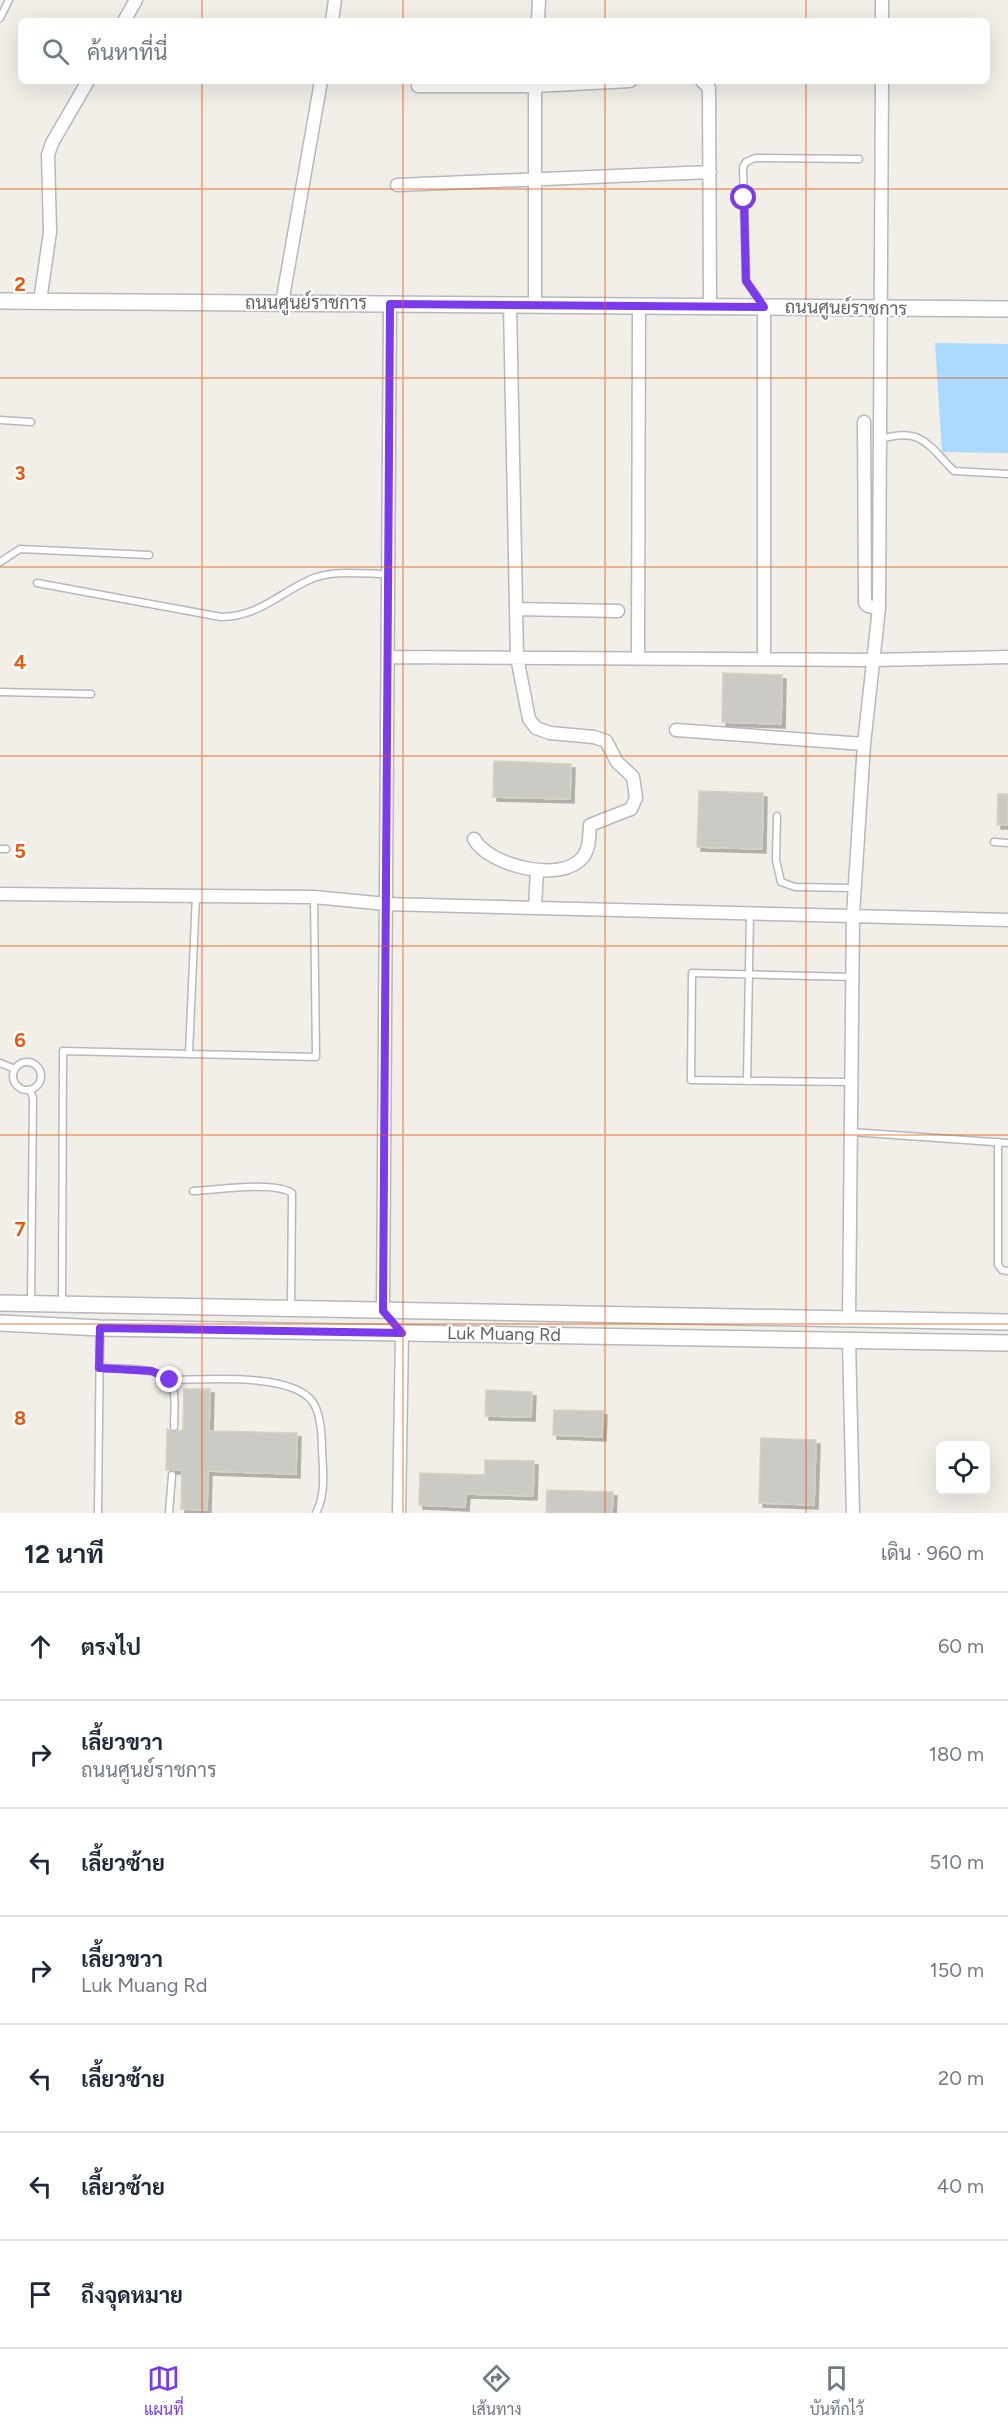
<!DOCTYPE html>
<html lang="th">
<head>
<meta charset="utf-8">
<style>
  :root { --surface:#fff; --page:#f6f6f7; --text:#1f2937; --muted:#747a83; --line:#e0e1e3; --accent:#7c3aed }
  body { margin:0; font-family:Figtree,Sarabun,sans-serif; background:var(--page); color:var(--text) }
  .controls { position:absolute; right:18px; bottom:18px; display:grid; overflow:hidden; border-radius:9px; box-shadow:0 6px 24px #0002 }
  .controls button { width:54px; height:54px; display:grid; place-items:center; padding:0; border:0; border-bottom:2px solid var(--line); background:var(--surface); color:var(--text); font:30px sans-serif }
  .stop { position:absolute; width:18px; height:18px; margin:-14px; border:4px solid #7c3aed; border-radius:50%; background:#fff }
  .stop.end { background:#7c3aed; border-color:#fff; box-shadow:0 2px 6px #0008 }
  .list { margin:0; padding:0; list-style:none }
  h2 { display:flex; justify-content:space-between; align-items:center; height:78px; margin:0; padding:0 24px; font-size:26px }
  h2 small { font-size:20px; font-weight:400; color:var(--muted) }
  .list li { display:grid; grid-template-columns:39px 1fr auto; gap:18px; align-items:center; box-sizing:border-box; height:108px; padding:0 24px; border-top:2px solid var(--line) }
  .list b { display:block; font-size:22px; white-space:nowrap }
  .list p { margin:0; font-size:20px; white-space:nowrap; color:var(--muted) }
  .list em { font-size:20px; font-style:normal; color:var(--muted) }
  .icon { flex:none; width:33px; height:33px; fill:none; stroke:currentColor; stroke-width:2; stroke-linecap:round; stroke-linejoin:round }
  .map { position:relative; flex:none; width:1008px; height:1513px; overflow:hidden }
  .search { position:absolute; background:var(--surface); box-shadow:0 6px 24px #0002; left:18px; right:18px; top:18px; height:66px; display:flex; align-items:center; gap:15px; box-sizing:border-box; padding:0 21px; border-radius:9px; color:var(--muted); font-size:22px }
  .sheet { height:834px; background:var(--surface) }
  nav { display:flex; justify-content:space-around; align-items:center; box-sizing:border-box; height:84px; border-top:2px solid var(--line); background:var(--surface); font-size:16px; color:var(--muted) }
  nav a { display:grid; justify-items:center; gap:3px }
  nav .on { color:var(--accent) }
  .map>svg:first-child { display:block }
  .water { fill:#aadaff }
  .building { fill:#cccac5; stroke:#d6d1c6; stroke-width:1.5; filter:url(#shadow) }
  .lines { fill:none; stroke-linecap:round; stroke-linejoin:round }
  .service-casing { stroke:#b5b8bc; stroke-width:9 }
  .minor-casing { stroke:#b5b8bc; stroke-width:15 }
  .tertiary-casing { stroke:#b5b8bc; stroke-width:18 }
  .service { stroke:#fff; stroke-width:6 }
  .minor { stroke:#fff; stroke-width:12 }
  .tertiary { stroke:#fff; stroke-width:15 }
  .route { stroke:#7c3aed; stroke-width:8 }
  .grid { fill:none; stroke:#e8590c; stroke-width:1.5; stroke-opacity:0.55 }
  .labels { text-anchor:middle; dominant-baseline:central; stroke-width:4.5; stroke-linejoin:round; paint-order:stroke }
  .street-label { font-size:18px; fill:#5f6368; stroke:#fff }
  .grid-label { font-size:20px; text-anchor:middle; font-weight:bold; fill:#e8590c; stroke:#fff; stroke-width:4.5; stroke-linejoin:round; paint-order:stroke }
</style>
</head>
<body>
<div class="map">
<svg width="1008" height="1513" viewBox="0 0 1008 1513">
  <defs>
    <filter id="shadow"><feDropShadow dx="4" dy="4" stdDeviation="0" flood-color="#0004"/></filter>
  </defs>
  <rect width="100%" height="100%" fill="#f1efe8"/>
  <path class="water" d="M935 343 1008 344V453L942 452Z"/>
  <path class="building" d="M723 673 782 675 781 724 722 722Z
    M494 761 571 764 570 799 493 797Z
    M699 791 763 793 762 849 697 847Z
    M998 794H1008V825H997Z
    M184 1389H210L209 1431 297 1433 296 1474 208 1471 207 1510 181 1509 182 1470H166L167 1429 173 1432 183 1430Z
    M486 1390 532 1392 531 1417 485 1416Z
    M554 1410 603 1411 602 1437 553 1435Z
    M761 1438 816 1440 814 1505 759 1503Z
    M485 1460 534 1461 533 1496 466 1494 465 1507 419 1505 420 1473 485 1475Z
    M547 1490 613 1492 612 1513H546Z"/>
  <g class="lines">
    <g class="service-casing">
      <path id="service" d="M0 18 9 0
        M763 305 746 281 743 167 746 162 755 158 859 159
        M0 420 31 422
        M881 439C922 427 928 445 954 471L1008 474
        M0 562 20 549 149 555
        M37 583 221 617C259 616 277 595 309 580 331 569 364 574 388 574
        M0 692 91 694
        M777 816 776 860 781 882 795 887 854 888
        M994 842 1008 843
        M0 849H6
        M189 1053 196 895
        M13 1076a14 14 0 1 1 28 0a14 14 0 1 1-28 0Z
        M0 1063 15 1069
        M747 1081 750 914
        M851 1082 691 1080 692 973 853 977
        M30 1090 33 1098 31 1302
        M851 1132 1008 1143
        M998 1142V1265L1002 1270 1008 1271
        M193 1191C217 1190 273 1181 292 1193L291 1309
        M62 1303 63 1051 316 1057 314 898
        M99 1368C117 1369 169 1365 173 1388 176 1400 174 1414 174 1427
        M170 1380C204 1380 290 1372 312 1401 321 1413 322 1435 322 1450 323 1471 326 1494 316 1513
        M98 1513 100 1328
        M169 1513 172 1475"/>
    </g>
    <g class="minor-casing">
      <path id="minor" d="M124 21 136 0
        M332 21 335 0
        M538 21 539 0
        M882 21V0
        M702 81 709 88 710 307
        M418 86H535L630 81
        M397 185 710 172
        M40 301 50 232 48 155 52 143 88 81
        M282 303 321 81
        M535 305V81
        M764 307V658
        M864 422 865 603 868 606 879 608
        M516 609 618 611
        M388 657 873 660 1008 657
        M638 657 639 306
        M676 730 864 744
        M474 839C489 866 562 884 583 857 590 848 589 836 590 825L631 809 636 798 633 777 617 762 606 741 594 737 550 733 536 728 529 719 517 657 510 305
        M0 894 314 897 386 904 1008 920
        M535 908 537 870
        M383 1311 390 304
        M849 1319 853 915 864 744 879 608 882 81
        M849 1341 853 1513
        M399 1513 402 1333"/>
    </g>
    <g class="tertiary-casing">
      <path id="tertiary" d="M0 301 1008 309
        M0 1303 1008 1322
        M0 1323 100 1328 1008 1343"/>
    </g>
    <use href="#service" class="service"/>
    <use href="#minor" class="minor"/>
    <use href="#tertiary" class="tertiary"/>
  </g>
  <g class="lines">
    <path class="route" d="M170 1380 152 1371 99 1368 100 1328 402 1333 383 1311 390 304 764 307 746 281 744 198"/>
  </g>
  <path class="grid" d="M202 0V21M403 0V21M605 0V21M806 0V21M202 81V1513M403 81V1513M605 81V1513M806 81V1513M0 189H1008M0 378H1008M0 567H1008M0 756H1008M0 946H1008M0 1135H1008M0 1324H1008"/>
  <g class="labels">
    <g class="street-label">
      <text x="306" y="303">ถนนศูนย์ราชการ</text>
      <text transform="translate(846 308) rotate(1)">ถนนศูนย์ราชการ</text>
      <text transform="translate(504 1334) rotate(1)">Luk Muang Rd</text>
    </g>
  </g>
  <g class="grid-label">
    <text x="20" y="291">2</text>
    <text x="20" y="480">3</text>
    <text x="20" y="669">4</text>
    <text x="20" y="858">5</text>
    <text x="20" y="1047">6</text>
    <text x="20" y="1236">7</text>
    <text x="20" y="1425">8</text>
  </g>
</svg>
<div class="controls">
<button><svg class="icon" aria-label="locate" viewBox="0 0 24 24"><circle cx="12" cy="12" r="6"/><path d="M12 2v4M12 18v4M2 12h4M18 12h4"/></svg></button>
</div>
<div class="stop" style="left:744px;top:198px"></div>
<div class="stop end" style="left:170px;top:1380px"></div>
<div class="search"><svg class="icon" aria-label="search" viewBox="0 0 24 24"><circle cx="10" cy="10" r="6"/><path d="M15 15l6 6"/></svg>ค้นหาที่นี่</div>
</div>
<section class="sheet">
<h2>12 นาที<small>เดิน · 960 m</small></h2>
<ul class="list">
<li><svg class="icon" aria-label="ahead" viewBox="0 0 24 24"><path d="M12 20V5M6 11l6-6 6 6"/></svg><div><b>ตรงไป</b></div><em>60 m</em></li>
<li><svg class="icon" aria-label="right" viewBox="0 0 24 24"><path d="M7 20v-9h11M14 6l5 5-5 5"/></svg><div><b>เลี้ยวขวา</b><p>ถนนศูนย์ราชการ</p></div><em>180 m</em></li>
<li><svg class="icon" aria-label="left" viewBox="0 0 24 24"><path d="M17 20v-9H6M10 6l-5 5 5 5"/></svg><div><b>เลี้ยวซ้าย</b></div><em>510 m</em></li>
<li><svg class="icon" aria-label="right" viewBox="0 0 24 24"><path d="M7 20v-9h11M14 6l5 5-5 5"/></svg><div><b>เลี้ยวขวา</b><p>Luk Muang Rd</p></div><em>150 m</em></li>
<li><svg class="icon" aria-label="left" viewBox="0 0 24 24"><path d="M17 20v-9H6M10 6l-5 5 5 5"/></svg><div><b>เลี้ยวซ้าย</b></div><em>20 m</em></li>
<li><svg class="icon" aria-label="left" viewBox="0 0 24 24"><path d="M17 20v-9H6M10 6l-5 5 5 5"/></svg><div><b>เลี้ยวซ้าย</b></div><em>40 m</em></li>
<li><svg class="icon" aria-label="arrive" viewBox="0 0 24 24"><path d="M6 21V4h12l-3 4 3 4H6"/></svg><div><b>ถึงจุดหมาย</b></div></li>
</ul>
</section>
<nav>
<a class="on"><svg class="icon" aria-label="map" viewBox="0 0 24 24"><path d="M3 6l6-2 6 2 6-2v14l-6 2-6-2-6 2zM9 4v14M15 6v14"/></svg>แผนที่</a>
<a><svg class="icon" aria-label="directions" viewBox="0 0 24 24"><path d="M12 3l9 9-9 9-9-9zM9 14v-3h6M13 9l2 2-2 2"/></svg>เส้นทาง</a>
<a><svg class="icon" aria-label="saved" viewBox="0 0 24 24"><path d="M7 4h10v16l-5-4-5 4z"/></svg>บันทึกไว้</a>
</nav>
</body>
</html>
